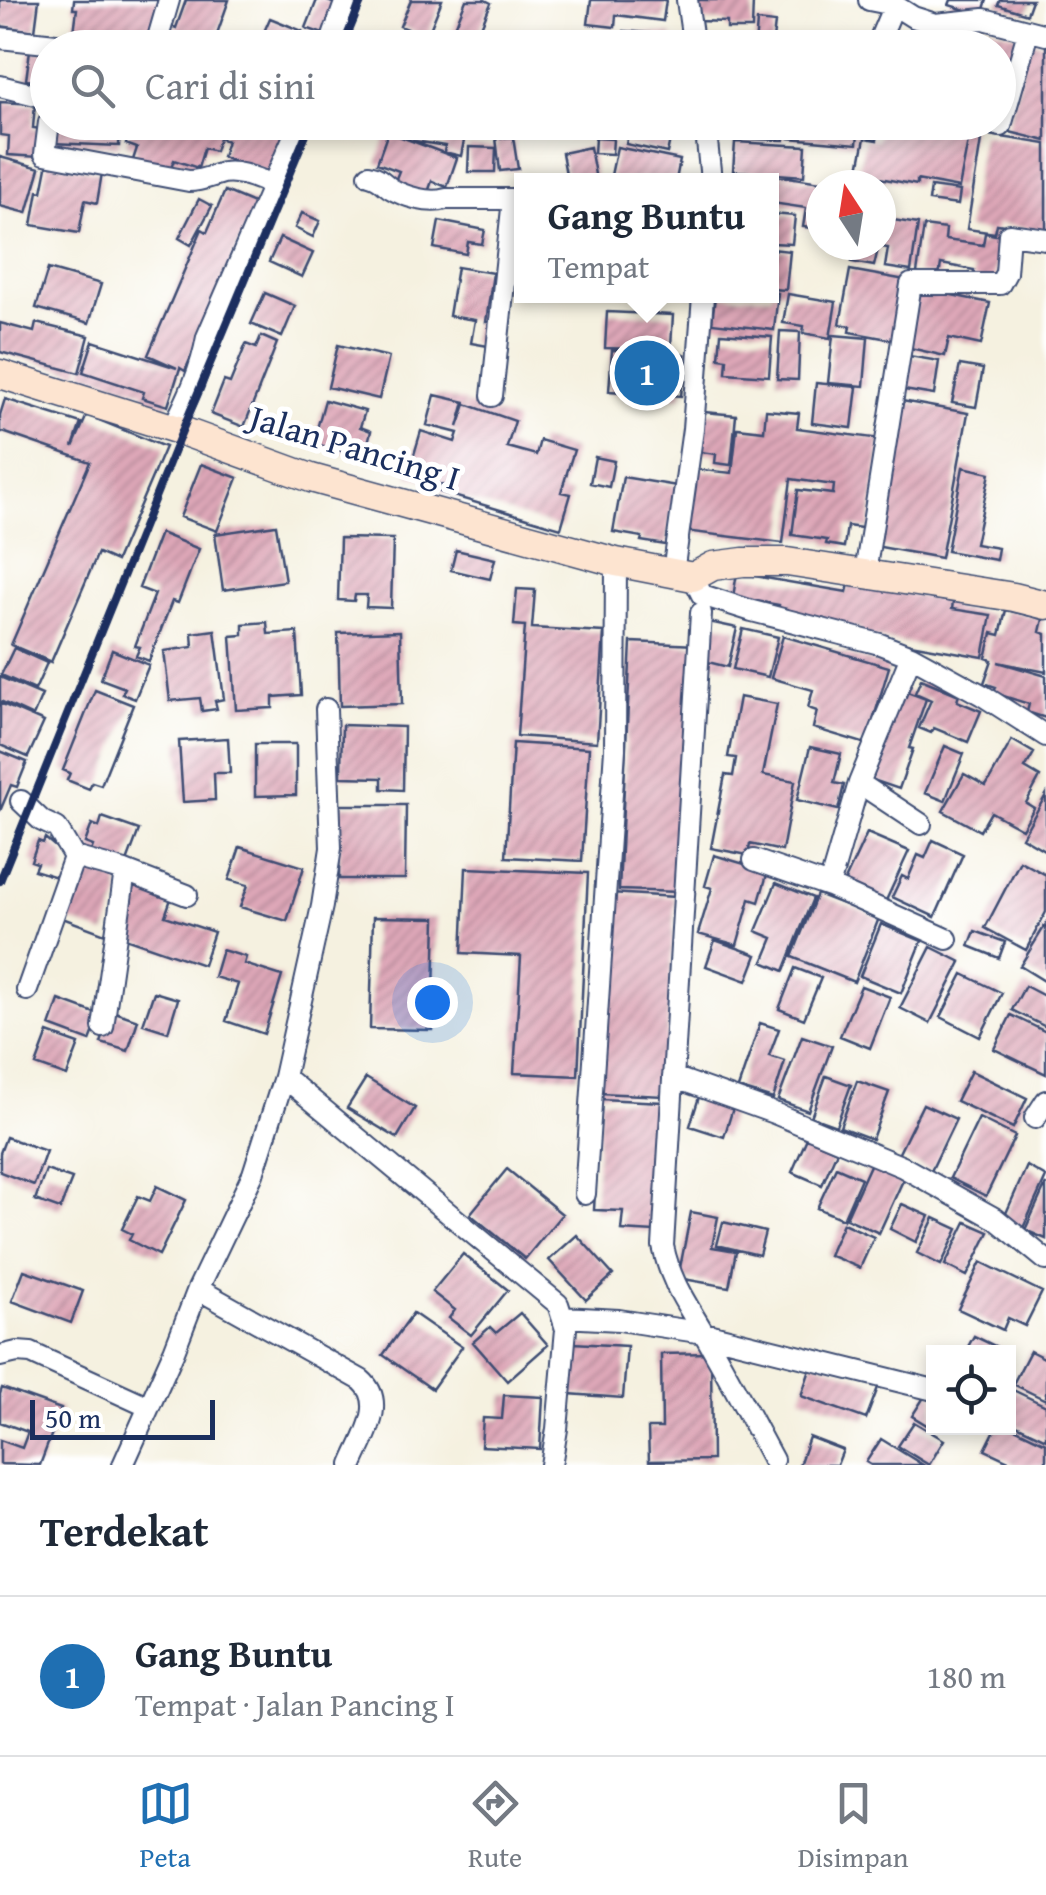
<!DOCTYPE html>
<html lang="id">
<head>
<meta charset="utf-8">
<style>
  :root { --surface:#fff; --page:#f6f6f7; --text:#1f2937; --muted:#747a83; --line:#e0e1e3; --accent:#1f6fb2 }
  body { margin:0; font-family:"Gentium Book Plus",serif; background:var(--page); color:var(--text) }
  .controls { position:absolute; right:30px; bottom:30px; display:grid; overflow:hidden; border-radius:0px; box-shadow:0 5px 15px #0003 }
  .controls button { width:90px; height:90px; display:grid; place-items:center; padding:0; border:0; border-bottom:2px solid var(--line); background:var(--surface); color:var(--text); font:50px sans-serif }
  .compass { position:absolute; left:806px; top:170px; width:90px; height:90px; border-radius:50%; background:var(--surface); box-shadow:0 5px 15px #0003; rotate:348deg }
  .scale { position:absolute; left:30px; bottom:25px; width:185px; box-sizing:border-box; padding-left:10px; border:5px solid #1b2f5e; border-top:0; font-size:28px; line-height:35px; white-space:nowrap; color:#1b2f5e; -webkit-text-stroke:8px #fff; paint-order:stroke }
  .you { position:absolute; left:432px; top:1002px; width:35px; height:35px; margin:-25px; border:8px solid #fff; border-radius:50%; background:#1a73e8; box-shadow:0 0 0 15px #1a73e833 }
  .badge { display:grid; place-items:center; width:65px; height:65px; border-radius:50%; background:var(--accent); color:#fff; font-size:32px; font-weight:700 }
  .pin { position:absolute; translate:-50% -50%; border:5px solid #fff; box-shadow:0 2px 10px #0006 }
  .popup { position:absolute; left:514px; top:173px; width:265px; height:130px; box-sizing:border-box; display:grid; place-content:center; border-radius:0px; background:var(--surface); filter:drop-shadow(0 2px 8px #0005); font-size:32px; white-space:nowrap; color:var(--muted) }
  .popup b { font-size:38px; color:var(--text) }
  .popup::after { content:''; position:absolute; left:50%; top:100%; margin-left:-20px; border:20px solid transparent; border-top-color:var(--surface) }
  .list { margin:0; padding:0; list-style:none }
  h2 { display:flex; justify-content:space-between; align-items:center; height:130px; margin:0; padding:0 40px; font-size:42px }
  h2 small { font-size:32px; font-weight:400; color:var(--muted) }
  .list li { display:grid; grid-template-columns:65px 1fr auto; gap:30px; align-items:center; box-sizing:border-box; height:160px; padding:0 40px; border-top:2px solid var(--line) }
  .list b { display:block; font-size:38px; white-space:nowrap }
  .list p { margin:0; font-size:32px; white-space:nowrap; color:var(--muted) }
  .list em { font-size:32px; font-style:normal; color:var(--muted) }
  .icon { flex:none; width:55px; height:55px; fill:none; stroke:currentColor; stroke-width:2; stroke-linecap:round; stroke-linejoin:round }
  .map { position:relative; flex:none; width:1046px; height:1465px; overflow:hidden }
  .search { position:absolute; background:var(--surface); box-shadow:0 5px 15px #0003; left:30px; right:30px; top:30px; height:110px; display:flex; align-items:center; gap:25px; box-sizing:border-box; padding:0 35px; border-radius:55px; color:var(--muted); font-size:38px }
  .sheet { height:290px; background:var(--surface) }
  nav { display:flex; justify-content:space-around; align-items:center; box-sizing:border-box; height:140px; border-top:2px solid var(--line); background:var(--surface); font-size:28px; color:var(--muted) }
  nav a { display:grid; justify-items:center; gap:5px }
  nav .on { color:var(--accent) }
  .map>svg:first-child { display:block }
  .building { fill:url(#building-hatch) }
  .lines { fill:none; stroke-linecap:round; stroke-linejoin:round }
  .minor-casing { stroke:#3c4c72; stroke-width:24 }
  .secondary-casing { stroke:#3c4c72; stroke-width:31 }
  .minor { stroke:#fff; stroke-width:20 }
  .secondary { stroke:#fde4d0; stroke-width:28 }
  .rail { stroke:#1b2f5e; stroke-width:8 }
  .labels { text-anchor:middle; dominant-baseline:central; stroke-width:10; stroke-linejoin:round; paint-order:stroke }
  .street-label { font-size:35px; fill:#1b2f5e; stroke:#fff }
</style>
</head>
<body>
<div class="map">
<svg width="1046" height="1465" viewBox="0 0 1046 1465">
  <defs>
    <pattern id="building-hatch" width="6" height="6" patternUnits="userSpaceOnUse" patternTransform="scale(2.5)"><rect width="6" height="6" fill="#dea7b8"/><path d="M-1 1l2-2M0 6l6-6M5 7l2-2" fill="none" stroke="#b38899"/></pattern>
  </defs>
  <rect width="100%" height="100%" fill="#fff"/>
  <filter id="ink" filterUnits="userSpaceOnUse"><feTurbulence type="fractalNoise" baseFrequency=".01" numOctaves="2"/><feDisplacementMap in="SourceGraphic" scale="20" xChannelSelector="R" yChannelSelector="G"/><feConvolveMatrix kernelMatrix="1 2 1 2 8 2 1 2 1" color-interpolation-filters="sRGB"/></filter>
  <filter id="wash" filterUnits="userSpaceOnUse"><feTurbulence type="fractalNoise" baseFrequency=".0048" numOctaves="4" result="noise"/><feDisplacementMap in="SourceGraphic" scale="40" xChannelSelector="R" yChannelSelector="G"/><feGaussianBlur stdDeviation="2.25" result="paint"/><feColorMatrix in="noise" values="0 0 0 0 0 0 0 0 0 0 0 0 0 0 0 0 0 1.4 0 .05"/><feComposite in="paint" operator="in"/></filter>
  <g filter="url(#wash)">
    <rect width="100%" height="100%" fill="#f5f1e0"/>
    <g id="blocks">
      <path class="building" d="M0 0H39L35 31 0 26Z
        M74 0H158L152 48H113V44L73 40 77 9H73Z
        M186 0H229L212 48H163L165 24 176 28Z
        M317 0H325L338 5 326 35 306 28Z
        M411 0H442L427 37 400 26Z
        M466 0H485L491 3 475 41 453 32Z
        M591 0H666L663 21 616 15 615 27 588 24Z
        M694 0H753L752 29H727V22L698 21Z
        M951 0H987L982 15 949 5Z
        M1000 0H1032L1027 14 998 5Z
        M270 18 302 31 295 48H257Z
        M757 21 775 23 772 48H755Z
        M969 22 1022 36 998 114V48H962Z
        M624 31 672 35 671 48H622Z
        M887 34 922 44 921 48H883Z
        M1029 40 1046 44V141L1006 131Z
        M30 50 48 52V95L33 93 35 81 26 80Z
        M0 102 35 104 33 128 41 129 39 157 8 155 9 136 0 135Z
        M53 122H120L119 146 52 143Z
        M148 122H224L215 151 204 148 198 168 174 160 169 174 132 163 137 148 126 144 132 124 146 129Z
        M228 122H289L270 174 222 157 227 141 222 139Z
        M412 122H455L454 128 466 130 461 156 444 152 445 146 409 140Z
        M493 122H509L511 134 495 136Z
        M631 122H658L673 126 667 153 626 144Z
        M721 122H784V140L721 138Z
        M792 122H859L857 144 790 138Z
        M880 122H953L971 126 959 188 917 180V185L858 174 865 138 877 140Z
        M388 132 457 158 447 187 432 181 426 198 393 186 399 171 377 163Z
        M982 134 1046 144V231L997 224 995 233 967 229Z
        M513 137 518 169 500 171 496 138Z
        M595 138 613 139 612 154 594 153Z
        M735 142 806 146 804 176 733 171Z
        M469 147 496 148 495 172H468Z
        M590 147 596 180H567L562 153Z
        M617 147 680 160 676 180 639 178 638 180H610Z
        M0 157 40 168 27 213 0 206Z
        M48 162 102 173 97 203 85 200 79 233 32 225 38 191 42 192Z
        M774 175 821 182V229L803 227 806 208 772 203Z
        M931 187 960 191 958 205 929 201Z
        M225 191 256 204 185 371 180 368 168 406 142 398 144 392 83 372 93 341 177 368 148 355 202 229 207 232Z
        M199 199 212 206 191 245 179 238Z
        M302 213 320 221 313 237 295 228Z
        M772 214 795 216 792 244 772 243Z
        M881 218 918 224 911 271 885 267 888 248 881 247Z
        M439 221 485 230 482 244 468 242 466 254 434 248Z
        M924 226 946 229 945 240 983 245 985 233 1001 236 994 282 973 278 974 270 941 264 939 276 917 273Z
        M280 238 313 253 302 277 269 262Z
        M855 245 878 249 874 266 852 262Z
        M772 249 790 251 786 290 772 289Z
        M457 267 493 273 486 322H491L488 346 471 343 475 320 449 316Z
        M48 269 101 284 89 323 36 308Z
        M850 270 911 281 899 341 850 332 851 326 840 324Z
        M918 288 990 303 981 345 949 338 945 356 906 347Z
        M772 292 778 293 774 330 712 323 715 296H772Z
        M265 293 295 306 282 337 251 324Z
        M788 294 836 302 830 338 803 333 804 326 783 323Z
        M607 312 673 315 671 346 634 345V349L605 348Z
        M0 323 34 332 36 323 89 336 79 373 0 352Z
        M780 331 800 332 798 380 777 379Z
        M721 333 772 337 769 376 726 373 727 359 719 358Z
        M833 335 868 338 864 386 828 383Z
        M261 336 277 343 244 427 211 414 224 381 230 383 246 344 256 348Z
        M338 345 389 357 379 399 328 387Z
        M612 350 685 355 681 396 609 391Z
        M903 355 939 361 934 395 898 389Z
        M960 365 983 369 976 407 952 403Z
        M816 383 857 387 852 428 812 423Z
        M435 395 465 402 458 427 466 404 515 421 507 447 536 455 540 440 574 450 561 492 571 494 561 528 440 492 442 485 408 475 421 431 455 442 458 433 427 425Z
        M5 399 81 423 73 447 87 415 165 447 116 561 98 553 51 662 11 645 90 462 0 431V415Z
        M325 400 365 411 360 427 371 431 364 458 313 443Z
        M902 401 968 413 941 558 875 546Z
        M766 410 799 413 797 428 881 439 869 529 847 526 844 547 826 544 827 540 792 535 798 490 833 494 834 485 791 479 783 543 684 531 692 469 732 473 737 428 764 431Z
        M704 412 736 415 731 465 715 463 716 454 700 452Z
        M595 457 614 461 609 487 590 483Z
        M201 464 238 478 217 531 180 517Z
        M963 467 990 473 975 544 998 548 996 560 947 551Z
        M623 477 677 486 666 545 641 541 642 537 613 532Z
        M276 525 285 581 223 590 215 534Z
        M160 533 199 549 178 603 172 601 149 661 136 656 140 647 135 646 155 594 139 588Z
        M340 538 393 539 391 608 366 607 367 595H355L354 601 338 600Z
        M456 550 495 559 490 579 451 570Z
        M737 573 847 592 849 584 953 602 952 609 991 615 983 657 860 635 861 629 804 619 778 611 779 605 733 597Z
        M517 589 535 590 532 628 604 632 597 742 517 736 525 626 514 625Z
        M1006 610 1043 619 1040 632 1046 634V672L998 662 1046 676V718L1027 712 1029 704 994 693 996 687 984 683 992 660 986 658 992 633 1000 635Z
        M267 622 268 634 297 632 301 695 273 697V708L236 710 231 636 243 635V624Z
        M709 622 737 628 728 667 700 660Z
        M743 629 778 637 768 677 733 669Z
        M215 630 224 699 215 701 217 709 202 711 200 698 170 701 164 651 193 647 192 633Z
        M400 631 402 704 340 706 338 633Z
        M783 636 889 667 866 744 813 728 817 711 808 708 813 690 771 678Z
        M631 642 696 645 680 892 619 890Z
        M14 648 47 663 35 690 1 675Z
        M112 650 149 665 135 699 122 694 125 688 101 679Z
        M0 677 42 695 33 716 0 701Z
        M921 679 959 695 957 701 981 711 968 742 934 728 931 733 919 728 931 700 915 693Z
        M899 689 926 699 909 748 913 749 899 789 867 778Z
        M95 690 133 705 101 785 92 782 89 789 67 780 70 773 63 770Z
        M739 697 777 704 763 775 795 781 782 851 750 844 748 855 711 848 725 775 733 776 736 758 728 757Z
        M0 703 44 722 28 757 0 745Z
        M342 725 404 727 403 790 382 789V778L341 777Z
        M228 738 230 773H214L215 800 183 802 179 741Z
        M1012 740 1034 753 1025 768 1040 777 1026 803 1034 808 1022 829 991 812 980 831 943 811 964 774 986 786Z
        M513 743 589 748 582 861 506 857Z
        M255 744H296V795L255 796Z
        M945 746 964 754 945 801 925 793Z
        M810 747 841 754 834 783 844 785 838 810 797 800Z
        M0 751 27 762 17 787 11 785 0 811Z
        M1046 795V851L1022 837Z
        M340 805H406L405 879H339Z
        M102 817 139 830 124 870 89 857 93 846 85 843 92 824 99 827Z
        M867 833 909 851 883 907 841 889Z
        M45 838 65 855 63 879 34 870 37 863 31 861 38 841 43 843Z
        M933 840 963 854 935 917 892 897 902 876 908 879 918 855 925 858Z
        M240 847 304 867 287 921 240 907 248 885 229 880Z
        M714 855 768 871 759 902 750 899 737 945 698 934 712 888 705 886Z
        M1020 861 1046 875V912L1026 950 985 928Z
        M77 865 118 881 119 895 105 934 57 916Z
        M466 868 588 873 578 1076 514 1073 521 956 462 953Z
        M132 879 173 893 165 916 214 932 203 965 119 936Z
        M776 883 813 898 784 971 763 962 773 938 756 931Z
        M610 893 675 897 664 1096 599 1093Z
        M817 894 879 918 854 982 792 957Z
        M373 917 436 918 433 1030 370 1029Z
        M881 924 922 941 901 993 860 976Z
        M1046 924V982L1020 966Z
        M975 931 1005 942 999 958 969 946Z
        M715 940 757 955 747 981 706 966Z
        M931 947 961 962 930 1023 900 1008Z
        M222 950 246 957 244 964 282 976 264 1034 226 1021 238 984 214 977Z
        M795 968 821 978 804 1019 779 1009Z
        M963 974 1002 993 980 1037 941 1017Z
        M861 986 890 997 870 1048 840 1036Z
        M1025 986 1046 997V1027L1012 1010Z
        M154 992 178 999 168 1032 143 1024Z
        M59 1000 100 1015 90 1041 50 1026Z
        M112 1011 138 1020 128 1051 101 1043Z
        M1011 1015 1046 1032V1074L994 1049Z
        M760 1023 779 1029 769 1056 785 1061 773 1099 738 1088Z
        M48 1033 79 1044 67 1076 36 1065Z
        M802 1036 832 1046 808 1111 778 1100Z
        M971 1071 1027 1098 1013 1128 956 1101Z
        M826 1076 851 1085 836 1126 811 1117Z
        M366 1078 415 1108 397 1138 347 1108Z
        M857 1081 889 1092 872 1139 840 1127Z
        M699 1097 733 1108 724 1137 690 1126Z
        M600 1099 663 1102 655 1232 621 1230 623 1211 594 1210Z
        M923 1104 956 1119 931 1171 898 1155Z
        M979 1118 1015 1136 986 1196 950 1178Z
        M6 1137 46 1151 34 1185 0 1172V1153Z
        M807 1138 837 1151 822 1185 792 1172Z
        M871 1163 904 1178 879 1233 846 1218Z
        M1027 1166 1046 1177 1023 1228 1003 1220Z
        M836 1167 861 1178 843 1219 817 1208Z
        M507 1169 562 1214 525 1259 470 1214Z
        M46 1170 72 1179 60 1209 35 1200Z
        M1046 1184V1239L1025 1230Z
        M157 1186 186 1200 159 1255 129 1240 132 1234 122 1229 138 1196 150 1201Z
        M902 1204 929 1216 916 1242 890 1229Z
        M691 1212 718 1217 712 1247 736 1251 729 1287 678 1278Z
        M934 1218 958 1229 941 1265 917 1253Z
        M723 1222 765 1232 759 1255 717 1245Z
        M966 1222 989 1232 967 1276 945 1265Z
        M843 1223 874 1237 860 1268 829 1255Z
        M577 1235 613 1275 586 1300 549 1260Z
        M463 1254 508 1290 471 1335 449 1318 455 1310 432 1292Z
        M981 1262 1042 1292 1025 1326 1008 1318 1003 1330 958 1309Z
        M24 1270 83 1291 71 1323 12 1301Z
        M413 1313 462 1347 432 1389 383 1355Z
        M520 1313 548 1345 507 1381 473 1342 490 1327 496 1333Z
        M974 1336 1001 1349 999 1352H965Z
        M573 1343 627 1346 623 1398 569 1394Z
        M1030 1351 1046 1359V1400L1013 1384Z
        M711 1353 712 1460 649 1461 648 1428H662L661 1354Z
        M813 1361 879 1385 866 1419 801 1396Z
        M2 1388 61 1409 40 1465 0 1464V1440L22 1448 28 1432 0 1422V1394Z
        M1009 1388 1046 1406V1439L1008 1421Z
        M928 1391 934 1395V1421L930 1427 912 1416Z
        M504 1395 543 1397 540 1449 481 1446 483 1418 502 1419Z
        M914 1422 944 1440 929 1465 898 1446Z
        M1008 1425 1046 1443V1465H1017L985 1450 996 1428H1008Z
        M809 1437 843 1450 837 1465H799Z
        M881 1439 923 1465H871L866 1462Z"/>
    </g>
  </g>
  <g filter="url(#ink)">
    <use href="#blocks" fill-opacity="0" stroke="#3c4c72" stroke-width="2.5"/>
    <g class="lines">
      <g class="minor-casing">
        <path id="minor" d="M687 0 694 48
          M869 0 894 5 913 17 935 24 984 19 1046 35
          M0 38 93 48
          M155 48 169 0
          M329 48 346 0
          M876 48 894 5
          M0 86 48 98
          M49 122 45 154 189 181C202 181 211 176 223 173 240 170 259 180 274 185
          M705 122 711 180
          M986 122 1001 126 1028 32
          M369 175C379 177 382 182 390 188 405 197 429 204 446 199H522
          M492 396 513 199
          M173 428C188 398 201 371 207 337L300 122
          M673 573 693 429 703 296
          M865 573 911 284H1000L1006 273 1009 234 1046 239
          M693 577 702 595 752 611 880 644 911 656 982 695 1046 736
          M701 613 663 1246C671 1284 687 1304 706 1337 729 1377 751 1419 773 1460
          M859 783 921 824
          M21 801 42 821 57 828 74 857
          M754 860 829 886 947 939
          M829 886 859 783 911 656
          M27 990 74 857 125 871 187 895
          M103 1027 125 871
          M284 1077 558 1304 566 1329 557 1429 551 1465
          M673 1077 774 1113 903 1167 996 1219 1046 1260
          M1035 1118 1046 1101
          M585 1194 615 749 616 562
          M198 1289 361 1380C388 1403 363 1438 352 1465
          M563 1317 619 1320 704 1333 934 1390
          M0 1356 17 1352 31 1353 149 1407
          M123 1465 174 1351 198 1289 253 1174 284 1077 322 906 331 848 326 709"/>
      </g>
      <g class="secondary-casing">
        <path id="secondary" d="M0 374 182 431 311 478 616 562 693 577 713 566 743 562H787L1014 597 1046 605"/>
      </g>
      <use href="#minor" class="minor"/>
      <use href="#secondary" class="secondary"/>
      <path class="rail" d="M342 48 362 0
        M0 881 182 431 311 122"/>
    </g>
  </g>
  <g class="labels">
    <g class="street-label">
      <text transform="translate(355 447) rotate(17)">Jalan Pancing I</text>
    </g>
  </g>
</svg>
<div class="controls">
<button><svg class="icon" aria-label="locate" viewBox="0 0 24 24"><circle cx="12" cy="12" r="6"/><path d="M12 2v4M12 18v4M2 12h4M18 12h4"/></svg></button>
</div>
<svg class="compass" viewBox="-18 -18 36 36"><path d="M0-13l5 13h-10z" fill="#e53935"/><path d="M0 13l5-13h-10z" fill="#747a83"/></svg>
<div class="scale">50 m</div>
<div class="you"></div>
<div class="pin badge" style="left:647px;top:373px">1</div>
<div class="popup"><b>Gang Buntu</b>Tempat</div>
<div class="search"><svg class="icon" aria-label="search" viewBox="0 0 24 24"><circle cx="10" cy="10" r="6"/><path d="M15 15l6 6"/></svg>Cari di sini</div>
</div>
<section class="sheet">
<h2>Terdekat<small></small></h2>
<ul class="list">
<li><span class="badge">1</span><div><b>Gang Buntu</b><p>Tempat · Jalan Pancing I</p></div><em>180 m</em></li>
</ul>
</section>
<nav>
<a class="on"><svg class="icon" aria-label="map" viewBox="0 0 24 24"><path d="M3 6l6-2 6 2 6-2v14l-6 2-6-2-6 2zM9 4v14M15 6v14"/></svg>Peta</a>
<a><svg class="icon" aria-label="directions" viewBox="0 0 24 24"><path d="M12 3l9 9-9 9-9-9zM9 14v-3h6M13 9l2 2-2 2"/></svg>Rute</a>
<a><svg class="icon" aria-label="saved" viewBox="0 0 24 24"><path d="M7 4h10v16l-5-4-5 4z"/></svg>Disimpan</a>
</nav>
</body>
</html>
